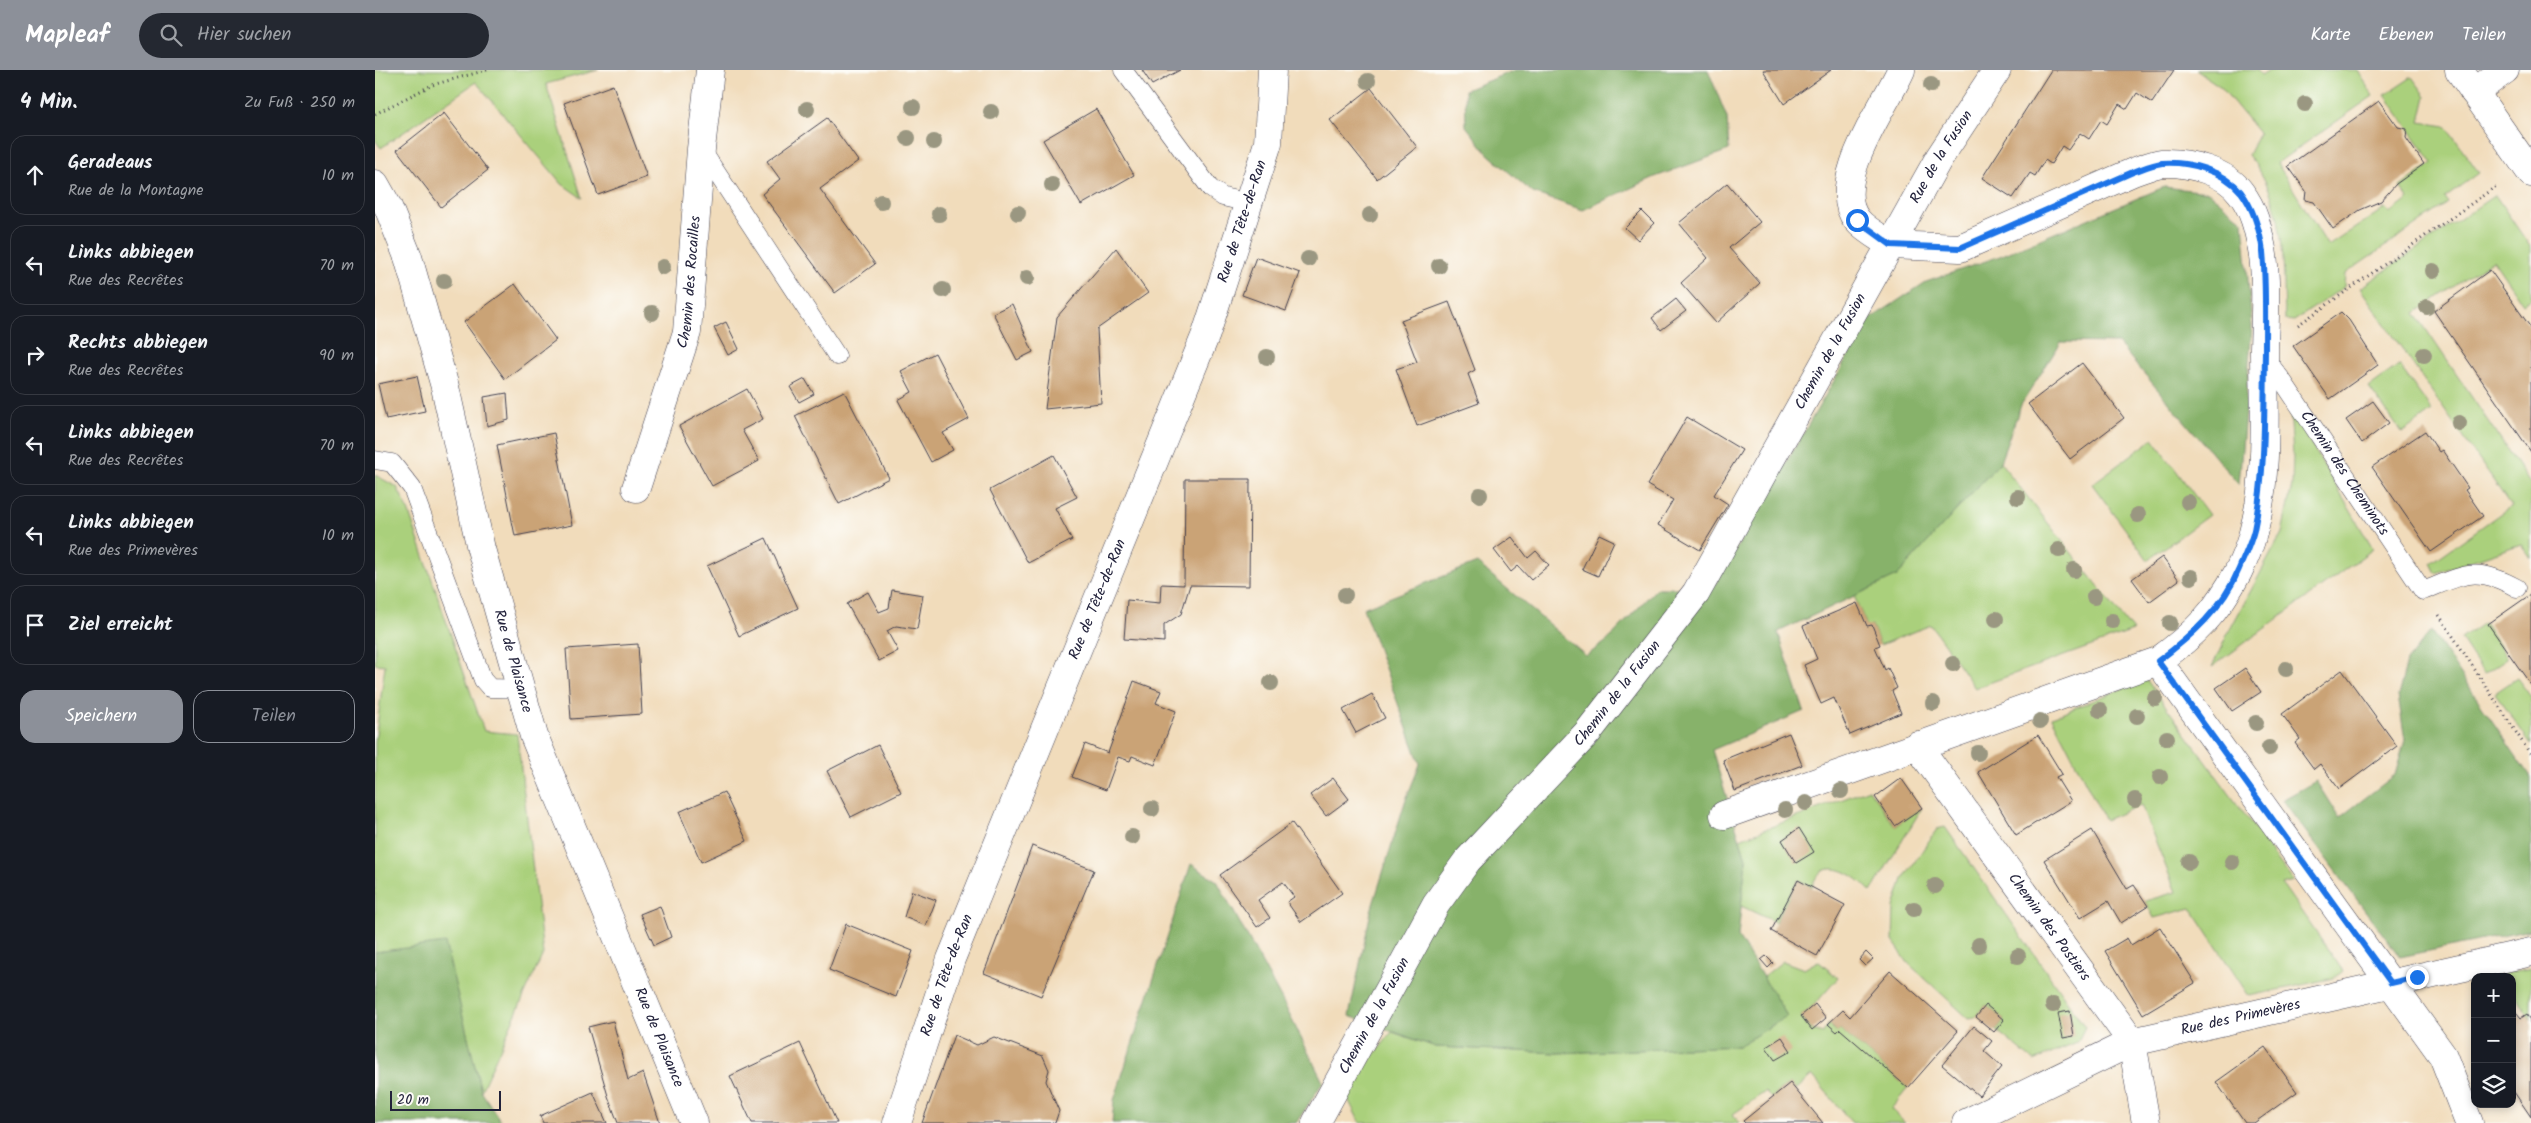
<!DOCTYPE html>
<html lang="de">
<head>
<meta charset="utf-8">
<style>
  :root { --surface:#171b24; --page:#242831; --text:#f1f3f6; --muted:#9ea1a6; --line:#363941; --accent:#8c9099 }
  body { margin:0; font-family:Kalam,sans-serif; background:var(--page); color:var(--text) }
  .controls { position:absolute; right:15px; bottom:15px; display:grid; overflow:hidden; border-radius:10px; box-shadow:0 2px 8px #0003 }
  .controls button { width:45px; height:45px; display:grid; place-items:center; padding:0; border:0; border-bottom:1px solid var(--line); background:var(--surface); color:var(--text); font:25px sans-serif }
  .scale { position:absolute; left:15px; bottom:12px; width:111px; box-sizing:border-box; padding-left:5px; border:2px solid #22223b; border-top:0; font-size:14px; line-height:18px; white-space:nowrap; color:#22223b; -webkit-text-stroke:4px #fdfcf7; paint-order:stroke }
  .stop { position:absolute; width:15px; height:15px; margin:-11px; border:4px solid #1a73e8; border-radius:50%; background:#fff }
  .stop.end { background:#1a73e8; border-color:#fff; box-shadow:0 1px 5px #0008 }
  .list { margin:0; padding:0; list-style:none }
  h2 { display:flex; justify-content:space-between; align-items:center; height:65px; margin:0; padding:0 20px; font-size:21px }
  h2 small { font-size:16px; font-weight:400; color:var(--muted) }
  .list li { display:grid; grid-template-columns:32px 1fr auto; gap:15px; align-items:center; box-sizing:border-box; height:80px; margin:0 10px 10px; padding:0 10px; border:1px solid var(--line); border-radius:15px }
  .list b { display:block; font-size:19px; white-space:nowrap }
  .list p { margin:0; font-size:16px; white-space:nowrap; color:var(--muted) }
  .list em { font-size:16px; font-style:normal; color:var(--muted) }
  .actions { display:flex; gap:10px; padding:15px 20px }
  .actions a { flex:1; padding:11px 0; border:1px solid var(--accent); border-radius:15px; text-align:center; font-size:18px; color:var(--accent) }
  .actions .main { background:var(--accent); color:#fff }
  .icon { flex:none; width:28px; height:28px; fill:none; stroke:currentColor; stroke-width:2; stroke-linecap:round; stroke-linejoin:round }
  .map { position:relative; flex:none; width:2156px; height:1053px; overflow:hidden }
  header { display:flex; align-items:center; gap:30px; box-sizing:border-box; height:70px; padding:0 25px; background:var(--accent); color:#fff }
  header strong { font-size:24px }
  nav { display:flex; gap:28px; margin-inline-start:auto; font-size:18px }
  .search { width:350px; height:45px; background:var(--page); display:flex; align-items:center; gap:12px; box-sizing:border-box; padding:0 18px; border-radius:28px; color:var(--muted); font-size:19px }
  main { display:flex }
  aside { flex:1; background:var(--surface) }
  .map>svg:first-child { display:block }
  .green { fill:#aad07b; stroke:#66795b }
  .forest { fill:#87b26b; stroke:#546a53 }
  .building { fill:#caa376 }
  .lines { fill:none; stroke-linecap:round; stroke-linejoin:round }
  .service-casing { stroke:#413e4e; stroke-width:19 }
  .minor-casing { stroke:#413e4e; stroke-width:29 }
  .path { stroke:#413e4e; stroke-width:3; stroke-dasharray:1 4; stroke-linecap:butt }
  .service { stroke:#fff; stroke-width:18 }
  .minor { stroke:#fff; stroke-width:28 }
  .tree { fill:#9a9781 }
  .route { stroke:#1a73e8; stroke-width:6 }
  .labels { text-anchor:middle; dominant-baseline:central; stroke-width:4; stroke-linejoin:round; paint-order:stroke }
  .street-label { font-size:15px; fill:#22223b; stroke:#fdfcf7 }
</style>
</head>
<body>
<header>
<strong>Mapleaf</strong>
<div class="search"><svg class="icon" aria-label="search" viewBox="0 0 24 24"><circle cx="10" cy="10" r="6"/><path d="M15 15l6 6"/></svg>Hier suchen</div>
<nav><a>Karte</a><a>Ebenen</a><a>Teilen</a></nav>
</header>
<main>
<aside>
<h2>4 Min.<small>Zu Fuß · 250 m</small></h2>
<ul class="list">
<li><svg class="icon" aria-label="ahead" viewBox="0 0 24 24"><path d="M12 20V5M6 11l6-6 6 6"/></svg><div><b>Geradeaus</b><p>Rue de la Montagne</p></div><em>10 m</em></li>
<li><svg class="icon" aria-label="left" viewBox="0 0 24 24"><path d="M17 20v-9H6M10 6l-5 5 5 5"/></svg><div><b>Links abbiegen</b><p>Rue des Recrêtes</p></div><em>70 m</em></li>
<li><svg class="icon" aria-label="right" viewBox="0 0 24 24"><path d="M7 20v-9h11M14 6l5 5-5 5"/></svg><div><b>Rechts abbiegen</b><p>Rue des Recrêtes</p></div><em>90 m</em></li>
<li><svg class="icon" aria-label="left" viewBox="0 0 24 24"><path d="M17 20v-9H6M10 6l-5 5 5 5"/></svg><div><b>Links abbiegen</b><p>Rue des Recrêtes</p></div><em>70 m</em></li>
<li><svg class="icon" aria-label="left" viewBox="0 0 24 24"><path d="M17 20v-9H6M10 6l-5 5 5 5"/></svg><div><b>Links abbiegen</b><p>Rue des Primevères</p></div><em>10 m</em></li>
<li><svg class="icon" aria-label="arrive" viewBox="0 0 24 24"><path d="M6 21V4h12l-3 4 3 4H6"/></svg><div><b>Ziel erreicht</b></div></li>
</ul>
<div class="actions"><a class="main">Speichern</a><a>Teilen</a></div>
</aside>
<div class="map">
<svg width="2156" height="1053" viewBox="0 0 2156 1053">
  <rect width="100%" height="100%" fill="#fdfcf7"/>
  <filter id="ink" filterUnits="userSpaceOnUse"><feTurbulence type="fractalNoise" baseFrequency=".02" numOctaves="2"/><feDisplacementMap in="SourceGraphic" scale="10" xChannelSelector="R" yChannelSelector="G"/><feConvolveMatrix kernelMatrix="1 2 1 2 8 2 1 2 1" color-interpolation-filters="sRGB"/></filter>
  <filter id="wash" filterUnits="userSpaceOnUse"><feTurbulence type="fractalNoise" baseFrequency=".0096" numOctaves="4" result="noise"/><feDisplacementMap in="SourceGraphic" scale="20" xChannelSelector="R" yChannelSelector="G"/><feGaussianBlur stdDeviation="1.12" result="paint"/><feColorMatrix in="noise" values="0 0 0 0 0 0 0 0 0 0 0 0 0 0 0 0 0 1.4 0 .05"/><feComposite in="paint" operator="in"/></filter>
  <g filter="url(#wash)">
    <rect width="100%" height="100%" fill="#f1dcbb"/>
    <path class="green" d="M0 0H223L171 14 207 128 187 114 101 12 6 78 0 70Z
      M1821 0H1882L1886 5 1894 0H1982L1998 26 1902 93 1953 176 2010 138 2014 144 2034 129 2025 117 2058 93 2010 25 2037 7 2051 26 2045 52 2071 56 2104 103 2070 128 2073 133 1970 204 1969 217 1919 251 1910 250C1908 194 1912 130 1873 85L1884 63 1846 17Z
      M2120 125 2156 178V229L2148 234 2118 190 2040 243 2156 415V489L2146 474 2061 503 2056 493 2136 436 1985 218Z
      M2024 295 2057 341 2027 363 1994 317Z
      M1915 338 1998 479 1837 597 1853 563 1907 463 1917 415 1918 386Z
      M1778 369 1834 445 1773 490 1717 414Z
      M1625 392 1758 561 1600 618 1556 555 1505 575 1497 555 1492 556 1479 526 1522 506Z
      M0 405 22 417 32 437 109 661 142 664 168 884 106 1021 70 874 0 882V672L10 595 0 594Z
      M2109 553 2132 588 2109 604 2086 569Z
      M2142 608 2156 627V674L2120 623Z
      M1771 609 1918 811 1907 814 1968 901 1959 908 1874 926 1816 838 1779 848 1770 831 1801 822 1766 735 1730 750 1677 647Z
      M1494 719 1520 756 1547 738 1496 822C1481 804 1447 783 1437 817L1423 810 1400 852 1366 836 1371 789 1365 769Z
      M1570 757 1710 957 1702 973 1659 991 1621 960 1629 950 1611 935 1601 947 1593 948 1533 893 1518 871 1519 837 1528 809 1562 759Z
      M1408 891 1429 899 1443 891 1463 908 1440 934 1426 946 1437 960 1448 963 1453 954 1461 962 1465 959 1533 1018 1516 1039 1530 1053H1477L1437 1005 1421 1020 1415 1013 1396 1028 1390 1022 1358 1044 1364 1053H985L973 1029 975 1016 1017 962 1061 977 1182 983 1364 976 1412 946 1388 907Z
      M2156 898V950L2137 921V907H2129L2127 904Z"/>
    <path class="forest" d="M1140 0H1333L1352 48 1354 80 1280 107 1208 140 1158 123 1113 84 1091 56 1090 20Z
      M1789 117 1833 122 1868 151 1877 257 1864 415 1743 273 1686 272 1646 335 1625 392 1522 506 1403 562 1429 641 1337 680 1371 789 1363 867 1412 946 1364 976 1182 983 1061 977 974 946 996 841 1030 732 1045 694 988 538 1102 493 1211 586 1232 571 1282 518H1338L1495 249 1551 212 1625 186Z
      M2056 561 2156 708V860L2025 887 1907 730 1941 711 1964 748 2020 705 2030 670 2023 626 2032 591Z
      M816 794 842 811 907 930 948 1012 921 1053H737L739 1030Z
      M70 873 106 1021 127 1053H0V882Z"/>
    <g id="blocks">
      <path class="building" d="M767 0H805L777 15Z
        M1388 0H1456L1409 34Z
        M1676 0H1799L1777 33 1762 23 1752 39 1744 34 1732 54 1726 50 1714 69 1705 63 1693 80 1687 76 1676 94 1670 90 1660 106 1655 103 1638 128 1607 108Z
        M238 15 272 107 223 125 189 33Z
        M996 18 1042 77 1002 109 955 50Z
        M2004 31 2023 57 2032 59 2031 68 2049 94 2021 114 2006 131 1985 140 1958 159 1939 132 1930 130 1931 121 1913 96Z
        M721 39 759 105 706 135 668 70Z
        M69 43 113 100 66 137 22 80Z
        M452 48 483 91 445 119 500 194 460 223 387 124 405 109 392 91Z
        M1352 113 1385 152 1354 178 1385 213 1341 253 1306 213 1333 188 1304 153Z
        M1267 141 1279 153 1263 170 1250 158Z
        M741 178 773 223 722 259 726 333 670 339 682 247Z
        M881 187 925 203 911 241 867 225Z
        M2115 200 2156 258V382L2059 241Z
        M140 214 181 270 130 309 89 252Z
        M1301 229 1311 241 1286 260 1277 248Z
        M1074 232 1100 300 1093 304 1104 333 1042 356 1021 299 1042 292 1026 250Z
        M637 234 658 282 642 290 618 243Z
        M1966 242 1974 250 2003 295 1955 329 1918 276Z
        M351 252 364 279 353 285 339 258Z
        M560 283 594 349 568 363 578 380 556 392 523 330 537 322 526 301Z
        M1707 293 1749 348 1695 389 1653 334Z
        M42 306 50 341 11 349 3 314Z
        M430 309 439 324 424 332 415 317Z
        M372 319 388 349 367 360 384 391 337 416 304 356Z
        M469 321 514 408 464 434 420 346Z
        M132 323 134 350 112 356 109 327Z
        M1998 331 2014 353 1987 373 1971 350Z
        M1312 347 1367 380 1339 425 1353 434 1325 480 1283 455 1298 430 1272 415Z
        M2050 361 2064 382 2067 380 2093 418 2090 420 2108 446 2056 482 1997 397Z
        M179 363 197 455 140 466 122 375Z
        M679 385 702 427 680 438 697 470 653 493 615 420Z
        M810 409H875L874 516 815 515 806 544 789 555V572L749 569 752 530 785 533 786 514 809 515Z
        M1224 464 1239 471 1223 506 1207 499Z
        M1137 467 1153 488 1161 481 1174 495 1156 510 1143 496 1136 502 1119 480Z
        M391 468 423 538 364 566 332 496Z
        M1787 487 1804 510 1774 532 1757 509Z
        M517 520 548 525 542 559 521 556 512 561 523 581 504 591 472 534 493 522 504 542 514 538Z
        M2156 524V615L2113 554Z
        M1482 533 1492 556 1497 555 1505 575 1500 577 1510 600 1513 598 1522 618 1517 621 1526 643 1475 665 1459 628 1446 634 1429 595 1442 589 1428 556Z
        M263 574 267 644 196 649 191 579Z
        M1870 598 1886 622 1857 641 1841 618Z
        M1967 600 2022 676 1964 719 1945 694 1939 699 1920 673 1925 669 1907 644Z
        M759 611 786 621 781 633 801 641 780 695 757 686 755 691 743 687 731 720 697 707 710 674 733 683Z
        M997 624 1010 648 981 663 968 640Z
        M1414 663 1427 695 1360 721 1348 690Z
        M1663 665 1687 704 1681 707 1696 731 1641 765 1603 702Z
        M503 675 526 722 476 747 452 701Z
        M958 708 974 729 951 746 935 725Z
        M1526 708 1547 738 1520 756 1500 727Z
        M349 722 372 771 326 792 304 742Z
        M917 753 967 823 926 852 912 832 919 827 908 812 883 830 895 848 882 857 845 805Z
        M1424 758 1439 782 1421 793 1407 770Z
        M1717 760 1752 819 1759 815 1773 836 1746 853 1733 831 1705 848 1669 790Z
        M657 776 719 800 666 926 609 903Z
        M1423 810 1470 835 1442 886 1396 861Z
        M537 821 561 830 551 856 529 847Z
        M285 836 296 867 279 875 265 844Z
        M471 854 538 881 521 927 454 900Z
        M1785 857 1820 913 1768 944 1730 881 1752 868 1756 875Z
        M1491 882 1498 889 1490 896 1484 890Z
        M1391 886 1398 893 1393 898 1386 890Z
        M1515 901 1583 961 1533 1018 1465 959 1462 962 1453 954 1468 940 1475 947Z
        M1440 934 1451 948 1437 960 1426 946Z
        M1611 935 1629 950 1619 962 1601 947Z
        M2137 937 2146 948 2152 944 2156 950V1047L2137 1019Z
        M1695 941 1699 966 1688 968 1683 943Z
        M238 951 253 1010 268 1003 285 1053H243L233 1026 213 957Z
        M1599 956 1617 971 1609 981 1627 997 1604 1026 1567 995Z
        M579 965 602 975 619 967 668 986 674 1000 671 1011 684 1041 680 1053H547Z
        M1407 967 1416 981 1400 990 1391 977Z
        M425 973 462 1053H377L355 1006Z
        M1890 977 1922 1022 1879 1053H1870L1841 1012Z
        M1415 1013 1448 1053H1370L1368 1051Z
        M218 1022 232 1053H168L165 1046Z"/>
    </g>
  </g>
  <g filter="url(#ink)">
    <use href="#blocks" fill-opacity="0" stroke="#413e4e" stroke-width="1"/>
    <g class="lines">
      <g class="service-casing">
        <g id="service">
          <path d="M748 0 835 118 848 127 874 133"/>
          <path d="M326 79 462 286"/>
          <path id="s1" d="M1890 288 1907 310 2048 521C2089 505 2100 495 2142 518"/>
          <path d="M0 390 17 393 37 418 108 610 115 618 146 619"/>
        </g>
      </g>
      <g class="minor-casing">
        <g id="minor">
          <path d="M2084 0 2156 103"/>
          <path d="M2099 22 2130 0"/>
          <path id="s2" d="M0 114 13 137 33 187 70 317 106 479 159 666 319 1053"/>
          <path d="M1516 175C1506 168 1490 160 1482 150 1452 113 1511 35 1526 0"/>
          <path id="s3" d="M261 418 312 262 326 79 335 0"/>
          <path d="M1783 591 2068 986 2094 1053"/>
          <path id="s4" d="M1542 675 1757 972 1771 1053"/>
          <path d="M1349 745 1783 591C1819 565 1842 542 1863 502 1869 490 1875 475 1878 463 1894 406 1889 336 1889 278 1890 248 1892 207 1887 179 1883 159 1879 140 1866 123 1850 101 1814 92 1787 93 1778 94 1767 99 1758 102L1585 178 1516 175"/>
          <path id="s5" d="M522 1053 576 889 831 264 893 73 897 0"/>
          <path id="s6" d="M941 1053 1061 834 1092 791 1213 662 1321 523 1564 88 1622 0"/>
          <path id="s7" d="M1591 1053 1757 972 2156 882"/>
        </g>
      </g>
      <path class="path" d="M0 44 57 15 112 0
        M1923 255 2123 115
        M2064 545 2156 685"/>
      <use href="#service" class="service"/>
      <use href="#minor" class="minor"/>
    </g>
    <g class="tree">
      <circle cx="993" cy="11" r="8"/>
      <circle cx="1556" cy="15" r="8"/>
      <circle cx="1930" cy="34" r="8"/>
      <circle cx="538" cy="37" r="8"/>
      <circle cx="432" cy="39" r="8"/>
      <circle cx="616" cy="42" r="8"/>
      <circle cx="533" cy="68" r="8"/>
      <circle cx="559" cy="72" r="8"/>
      <circle cx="677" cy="115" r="8"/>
      <circle cx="506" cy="132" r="8"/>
      <circle cx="643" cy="143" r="8"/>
      <circle cx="564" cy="144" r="8"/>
      <circle cx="995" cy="145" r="8"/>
      <circle cx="933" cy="189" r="8"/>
      <circle cx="1064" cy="196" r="8"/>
      <circle cx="288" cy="197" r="8"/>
      <circle cx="2058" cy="201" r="8"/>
      <circle cx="652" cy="208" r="8"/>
      <circle cx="69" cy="211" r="8"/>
      <circle cx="568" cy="220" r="8"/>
      <circle cx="2052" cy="237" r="8"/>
      <circle cx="277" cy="243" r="8"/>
      <circle cx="2049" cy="285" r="8"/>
      <circle cx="892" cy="287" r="8"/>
      <circle cx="2084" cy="353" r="8"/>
      <circle cx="1105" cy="425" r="8"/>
      <circle cx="1643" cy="427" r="8"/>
      <circle cx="1813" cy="432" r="8"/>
      <circle cx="1763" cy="445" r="8"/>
      <circle cx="1684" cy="480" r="8"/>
      <circle cx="1699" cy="500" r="8"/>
      <circle cx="1816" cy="507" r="8"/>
      <circle cx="970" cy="525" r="8"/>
      <circle cx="1719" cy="527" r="8"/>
      <circle cx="1621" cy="549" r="8"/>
      <circle cx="1737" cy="551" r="8"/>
      <circle cx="1795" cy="553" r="8"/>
      <circle cx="1578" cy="594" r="8"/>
      <circle cx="1911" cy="599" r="8"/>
      <circle cx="896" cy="613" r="8"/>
      <circle cx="1780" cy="628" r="8"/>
      <circle cx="1558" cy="633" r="8"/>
      <circle cx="1725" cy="640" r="8"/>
      <circle cx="1762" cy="646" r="8"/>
      <circle cx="1665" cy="651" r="8"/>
      <circle cx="1881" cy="653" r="8"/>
      <circle cx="1792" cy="668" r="8"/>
      <circle cx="1894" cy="678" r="8"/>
      <circle cx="1603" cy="683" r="8"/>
      <circle cx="1785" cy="707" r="8"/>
      <circle cx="1466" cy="721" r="8"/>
      <circle cx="1760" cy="730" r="8"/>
      <circle cx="1431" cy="733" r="8"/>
      <circle cx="777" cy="739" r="8"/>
      <circle cx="1410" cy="740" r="8"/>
      <circle cx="757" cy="767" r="8"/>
      <circle cx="1814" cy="792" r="8"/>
      <circle cx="1857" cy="792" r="8"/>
      <circle cx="1560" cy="816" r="8"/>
      <circle cx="1539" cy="839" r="8"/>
      <circle cx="1604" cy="875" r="8"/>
      <circle cx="1643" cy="886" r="8"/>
      <circle cx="1678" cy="935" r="8"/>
    </g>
  </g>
  <g class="lines" filter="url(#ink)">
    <path class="route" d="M1482 150 1516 175 1585 178 1758 102C1767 99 1778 94 1787 93 1814 91 1849 101 1866 122 1879 139 1885 161 1888 182 1891 213 1890 248 1890 280 1889 340 1891 401 1879 460 1876 473 1869 487 1864 499 1848 538 1817 566 1783 591L2016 913 2042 907"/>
  </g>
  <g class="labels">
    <g class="street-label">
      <text stroke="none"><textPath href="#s6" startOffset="1156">Rue de la Fusion</textPath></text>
      <text stroke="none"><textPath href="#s5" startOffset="966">Rue de Tête-de-Ran</textPath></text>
      <text stroke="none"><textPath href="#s3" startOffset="214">Chemin des Rocailles</textPath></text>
      <text stroke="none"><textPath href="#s6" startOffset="932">Chemin de la Fusion</textPath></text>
      <text stroke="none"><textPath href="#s1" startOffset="140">Chemin des Cheminots</textPath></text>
      <text stroke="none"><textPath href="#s5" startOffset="561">Rue de Tête-de-Ran</textPath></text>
      <text stroke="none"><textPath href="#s2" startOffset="498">Rue de Plaisance</textPath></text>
      <text stroke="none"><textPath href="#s6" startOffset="528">Chemin de la Fusion</textPath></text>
      <text stroke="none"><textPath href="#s4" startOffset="225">Chemin des Postiers</textPath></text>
      <text stroke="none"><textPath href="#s5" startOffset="156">Rue de Tête-de-Ran</textPath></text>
      <text stroke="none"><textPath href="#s6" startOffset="122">Chemin de la Fusion</textPath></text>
      <text stroke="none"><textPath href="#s7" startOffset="296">Rue des Primevères</textPath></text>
      <text stroke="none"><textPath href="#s2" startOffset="902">Rue de Plaisance</textPath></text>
    </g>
  </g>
</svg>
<div class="controls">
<button>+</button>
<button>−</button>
<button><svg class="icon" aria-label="layers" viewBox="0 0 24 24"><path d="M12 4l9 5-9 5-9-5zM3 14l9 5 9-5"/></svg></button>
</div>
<div class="scale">20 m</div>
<div class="stop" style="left:1482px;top:150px"></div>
<div class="stop end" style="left:2042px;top:907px"></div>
</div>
</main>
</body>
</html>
